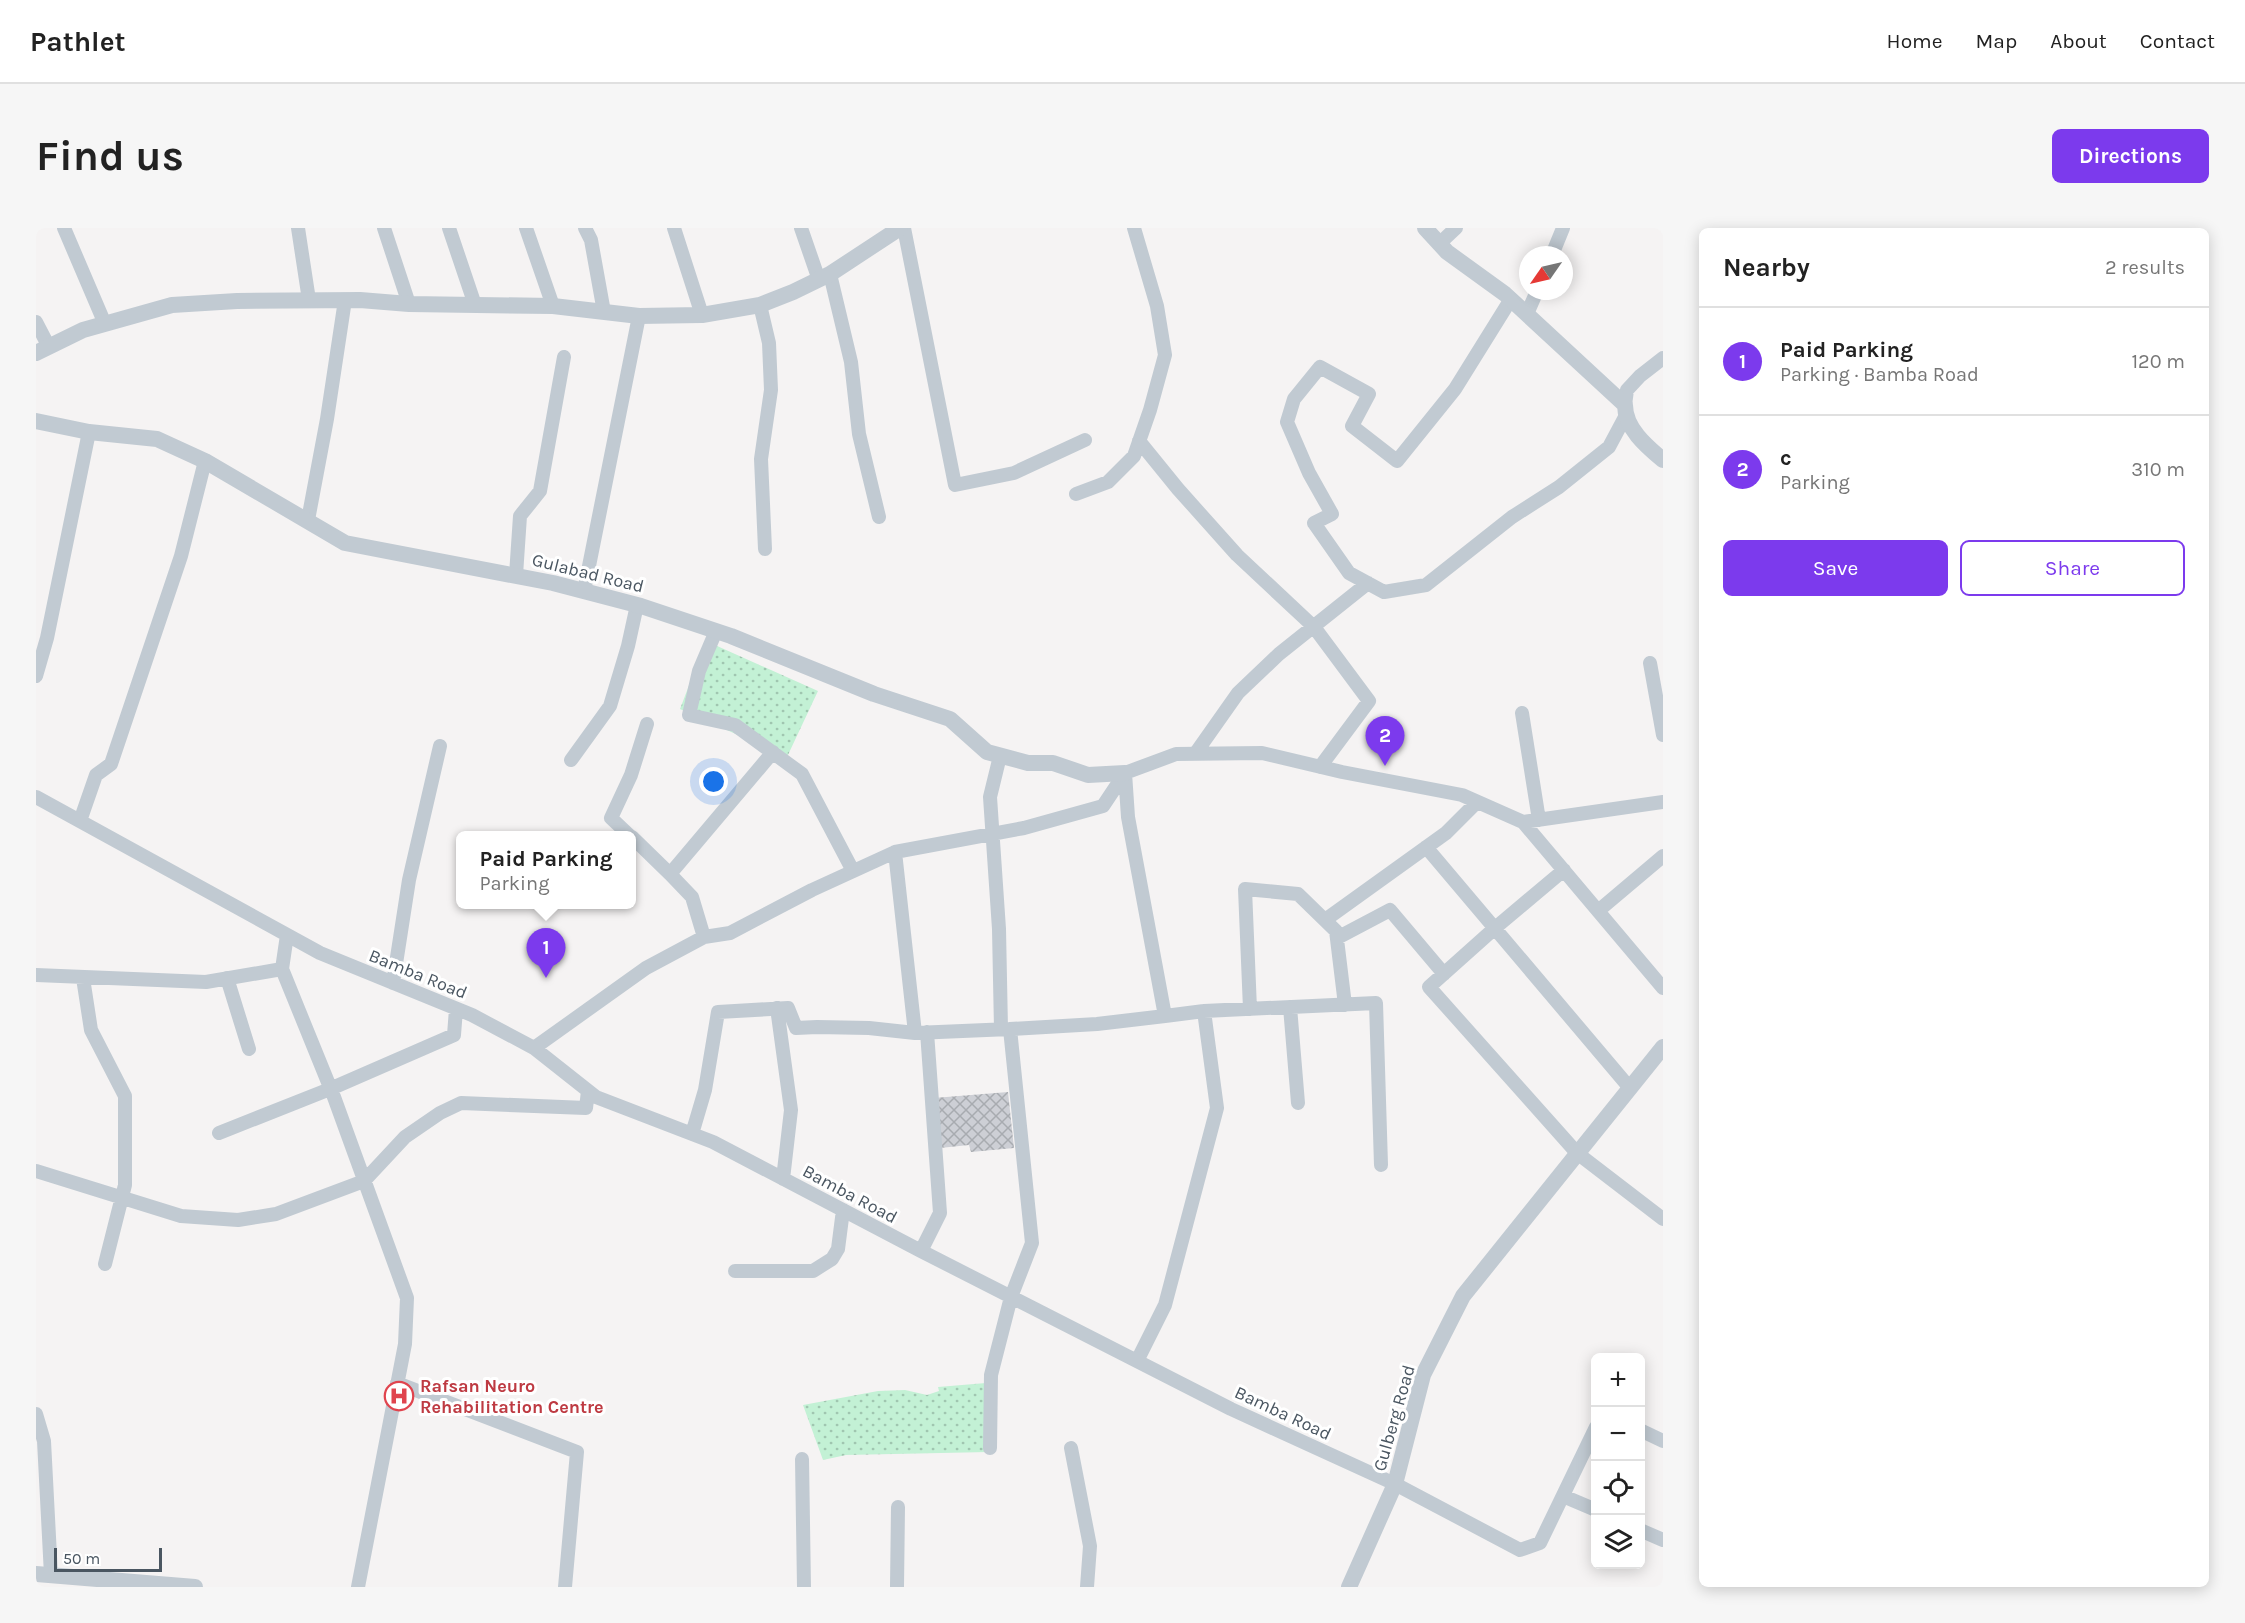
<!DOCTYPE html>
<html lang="en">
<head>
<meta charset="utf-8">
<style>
  :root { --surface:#fff; --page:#f6f6f6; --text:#222; --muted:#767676; --line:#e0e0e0; --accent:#7c3aed }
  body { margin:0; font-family:Karla,sans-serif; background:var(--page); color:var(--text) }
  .controls { position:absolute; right:18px; bottom:18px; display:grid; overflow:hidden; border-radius:9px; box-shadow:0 3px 15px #0003 }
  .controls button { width:54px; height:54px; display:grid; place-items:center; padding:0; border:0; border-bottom:2px solid var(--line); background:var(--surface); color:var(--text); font:30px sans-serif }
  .compass { position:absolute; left:1483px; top:18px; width:54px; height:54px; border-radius:50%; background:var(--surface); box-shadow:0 3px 15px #0003; rotate:236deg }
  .scale { position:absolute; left:18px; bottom:15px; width:108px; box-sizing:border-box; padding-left:6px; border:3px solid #4a5661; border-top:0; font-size:16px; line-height:21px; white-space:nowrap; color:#4a5661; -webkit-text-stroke:4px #fff; paint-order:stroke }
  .you { position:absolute; left:678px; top:554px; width:21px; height:21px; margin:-15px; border:4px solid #fff; border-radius:50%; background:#1a73e8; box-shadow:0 0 0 9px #1a73e833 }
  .badge { display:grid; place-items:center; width:39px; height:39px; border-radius:50%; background:var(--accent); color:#fff; font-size:20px; font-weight:700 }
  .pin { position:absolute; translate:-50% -50px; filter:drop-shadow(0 2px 3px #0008) }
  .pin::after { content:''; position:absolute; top:32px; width:21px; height:18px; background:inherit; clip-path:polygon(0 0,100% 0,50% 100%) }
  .popup { position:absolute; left:420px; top:603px; width:180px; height:78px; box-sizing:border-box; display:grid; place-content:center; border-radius:9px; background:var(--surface); filter:drop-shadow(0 2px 4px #0005); font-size:20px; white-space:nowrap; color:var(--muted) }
  .popup b { font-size:22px; color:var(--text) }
  .popup::after { content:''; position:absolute; left:50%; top:100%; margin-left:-12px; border:12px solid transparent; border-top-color:var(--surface) }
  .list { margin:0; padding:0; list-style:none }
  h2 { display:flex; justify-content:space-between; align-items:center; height:78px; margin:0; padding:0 24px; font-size:26px }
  h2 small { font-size:20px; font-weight:400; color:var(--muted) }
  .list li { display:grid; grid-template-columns:39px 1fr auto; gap:18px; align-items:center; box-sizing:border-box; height:108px; padding:0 24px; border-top:2px solid var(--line) }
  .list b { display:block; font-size:22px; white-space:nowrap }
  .list p { margin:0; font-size:20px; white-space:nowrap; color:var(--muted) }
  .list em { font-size:20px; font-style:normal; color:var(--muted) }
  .actions { display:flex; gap:12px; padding:18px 24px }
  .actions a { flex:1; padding:14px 0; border:2px solid var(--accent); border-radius:9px; text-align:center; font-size:21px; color:var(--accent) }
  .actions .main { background:var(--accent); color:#fff }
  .icon { flex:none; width:33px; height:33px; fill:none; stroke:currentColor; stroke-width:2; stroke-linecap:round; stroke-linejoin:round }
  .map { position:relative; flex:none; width:1627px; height:1359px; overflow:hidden; border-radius:9px }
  header { display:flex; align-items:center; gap:36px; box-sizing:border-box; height:84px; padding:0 30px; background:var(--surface); border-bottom:2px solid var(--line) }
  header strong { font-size:28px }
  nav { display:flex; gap:33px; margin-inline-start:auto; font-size:21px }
  .intro { display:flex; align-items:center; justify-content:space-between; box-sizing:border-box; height:144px; padding:0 36px }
  h1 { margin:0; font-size:42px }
  .button { padding:15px 27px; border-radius:9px; background:var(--accent); color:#fff; font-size:21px; font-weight:700 }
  main { display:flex; gap:36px; padding:0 36px }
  aside { flex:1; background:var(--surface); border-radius:9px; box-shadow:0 3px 15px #0003 }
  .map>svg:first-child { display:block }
  .grass { fill:url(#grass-dots) }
  .building { fill:url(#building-cross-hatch) }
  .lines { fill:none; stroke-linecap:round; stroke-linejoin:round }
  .minor { stroke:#c1cad2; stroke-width:14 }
  .tertiary { stroke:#c1cad2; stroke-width:16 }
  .labels { text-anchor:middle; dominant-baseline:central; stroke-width:6; stroke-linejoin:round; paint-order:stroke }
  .street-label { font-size:18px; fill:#4a5661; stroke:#fff }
  .health-label { font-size:18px; font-weight:bold; fill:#be3a42; stroke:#fff; text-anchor:start }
</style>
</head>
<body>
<header>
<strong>Pathlet</strong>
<nav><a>Home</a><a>Map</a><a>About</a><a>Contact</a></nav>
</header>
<div class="intro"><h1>Find us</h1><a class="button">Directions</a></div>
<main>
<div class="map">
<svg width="1627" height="1359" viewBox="0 0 1627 1359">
  <defs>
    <pattern id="grass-dots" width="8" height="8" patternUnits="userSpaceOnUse" patternTransform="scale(1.5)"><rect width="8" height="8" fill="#c3f1d5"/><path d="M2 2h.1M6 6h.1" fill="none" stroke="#a0c6b0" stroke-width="1.8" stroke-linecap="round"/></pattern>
    <pattern id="building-cross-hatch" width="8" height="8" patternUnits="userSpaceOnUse" patternTransform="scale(1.5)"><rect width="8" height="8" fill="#cdcfd5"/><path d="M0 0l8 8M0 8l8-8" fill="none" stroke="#a8abb0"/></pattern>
  </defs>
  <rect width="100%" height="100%" fill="#f5f3f3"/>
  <path class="grass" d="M670 413 782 463 751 529 644 481Z
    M950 1155 953 1224 810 1227 787 1232 767 1177 842 1163 869 1162 891 1167 903 1163 902 1159Z"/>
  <path class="building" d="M972 864 978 920 935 924 933 917 904 920 898 870Z"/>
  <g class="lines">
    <path class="minor" d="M28 0 69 96
      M262 0 273 72
      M348 0 373 76
      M413 0 439 77
      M490 0 517 78
      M549 0 555 12 568 84
      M638 0 666 87
      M765 0 783 52
      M868 0 919 257 978 245 1049 212
      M1403 16 1420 0
      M1516 27 1527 0
      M794 46 815 134 823 206 843 289
      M1475 71 1419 161 1361 233 1316 198 1333 166 1284 139 1258 171 1251 194 1273 245 1296 286 1278 295 1313 345 1348 364 1390 357 1476 289 1523 259 1573 219 1589 189
      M724 77 733 115 735 162 725 231 729 321
      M1491 86 1501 63
      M0 94 13 119
      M1589 177 1591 162 1604 148 1627 130
      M1103 213 1142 261 1201 327 1278 399 1333 473 1284 539
      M1040 266 1072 254 1098 228 1114 182 1129 127 1121 78 1098 0
      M272 292 291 191 309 72
      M480 347 484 288 504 263 528 129
      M548 363 603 88
      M680 403 663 443 653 487 699 497 766 546 817 643
      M1614 435 1627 507
      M0 448 11 410 53 204
      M1486 485 1503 592
      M1159 526 1202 465 1243 426 1332 355
      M964 528 954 569 963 701 965 801
      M535 532 574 478 592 418 601 377
      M0 569 284 725 436 787 498 820 560 869 677 914 885 1023 1195 1181 1359 1256 1484 1322 1504 1315 1560 1199
      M44 593 60 547 75 536 145 328 169 233
      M1487 594 1627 574
      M594 608 575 590 595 547 611 496
      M596 609 634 646
      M1390 619 1593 859
      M859 624 879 805
      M1528 642 1459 700 1393 759 1541 925 1627 991
      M1562 683 1627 628
      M1289 692 1410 605 1441 574
      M251 707 246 741 298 869 371 1070 369 1116 322 1359
      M668 709 656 669 634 646 737 524
      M1301 710 1354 682 1408 746
      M0 747 170 754 246 741
      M47 750 55 802 89 868V957L69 1036
      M191 750 213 821
      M357 755 373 652 404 518
      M1254 779 1262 875
      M741 780 755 882 747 951
      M1214 781 1209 661 1262 666 1300 703 1309 777
      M498 820 610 740 668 709 694 705 776 662 859 624 988 600 1067 578 1089 545
      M183 905 294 861 418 807 420 781
      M656 906 669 862 682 784 752 780 760 800 781 799 833 800 879 805 974 801
      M1345 937 1340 775 1168 783 1129 788 1092 589 1089 545 1140 526 1226 525 1306 544 1426 567 1487 594 1627 760
      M0 943 145 988 202 992 240 986 328 953 369 909 404 885 425 875 550 880 552 863
      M885 1023 904 985 891 804
      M699 1043H777L796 1031 802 1021 807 982
      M1101 1133 1129 1077 1181 880 1168 783
      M361 1155 541 1224 529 1359
      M0 1186 8 1213 15 1347
      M1604 1202 1627 1213
      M954 1220 955 1147 975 1069 996 1015 974 801 1061 796 1129 788
      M1035 1220 1054 1318 1051 1359
      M766 1231 768 1359
      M1527 1268 1560 1282
      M1604 1302 1627 1312
      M861 1359 862 1279"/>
    <path class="tertiary" d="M1389 0 1411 24 1469 66 1589 177C1589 200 1610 218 1627 232
      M0 125 47 102 136 77 201 73 324 72 373 76 517 78 603 88 666 87 724 77 757 64 794 46 864 0
      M0 193 53 204 121 211 169 233 309 315 517 355 605 378 695 408 838 466 914 491 951 524 992 535H1017L1052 547 1089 545
      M0 1346 159 1359
      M1313 1359 1359 1256 1387 1147 1427 1068 1627 819"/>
  </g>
  <defs>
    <g id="hospital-ring" transform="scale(1.5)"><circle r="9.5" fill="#fff" stroke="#e0444e" stroke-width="1.5"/><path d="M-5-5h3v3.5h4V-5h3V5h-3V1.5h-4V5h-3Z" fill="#e0444e"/></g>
  </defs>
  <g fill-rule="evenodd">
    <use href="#hospital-ring" x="363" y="1168"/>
  </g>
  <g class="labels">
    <g class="street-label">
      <text transform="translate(552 345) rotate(14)">Gulabad Road</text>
      <text transform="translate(382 746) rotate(22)">Bamba Road</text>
      <text transform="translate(814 966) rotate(28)">Bamba Road</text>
      <text transform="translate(1247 1185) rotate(25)">Bamba Road</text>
      <text transform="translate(1358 1190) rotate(-74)">Gulberg Road</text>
    </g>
    <g class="health-label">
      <text x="384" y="1158">Rafsan Neuro<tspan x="384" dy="21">Rehabilitation Centre</tspan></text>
    </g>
  </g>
</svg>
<div class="controls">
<button>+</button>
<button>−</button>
<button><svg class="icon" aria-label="locate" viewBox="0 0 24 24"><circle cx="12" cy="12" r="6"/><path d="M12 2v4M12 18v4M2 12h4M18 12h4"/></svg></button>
<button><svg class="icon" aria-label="layers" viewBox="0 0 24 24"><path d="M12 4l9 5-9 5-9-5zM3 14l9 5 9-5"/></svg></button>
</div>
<svg class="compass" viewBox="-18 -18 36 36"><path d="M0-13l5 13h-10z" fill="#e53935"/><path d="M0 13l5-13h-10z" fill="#767676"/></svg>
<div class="scale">50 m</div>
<div class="you"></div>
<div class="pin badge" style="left:510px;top:750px">1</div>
<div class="popup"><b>Paid Parking</b>Parking</div>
<div class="pin badge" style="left:1349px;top:538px">2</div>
</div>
<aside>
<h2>Nearby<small>2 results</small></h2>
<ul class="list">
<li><span class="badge">1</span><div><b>Paid Parking</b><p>Parking · Bamba Road</p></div><em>120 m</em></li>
<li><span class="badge">2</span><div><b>c</b><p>Parking</p></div><em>310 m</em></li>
</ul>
<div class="actions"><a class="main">Save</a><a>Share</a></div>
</aside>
</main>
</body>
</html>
